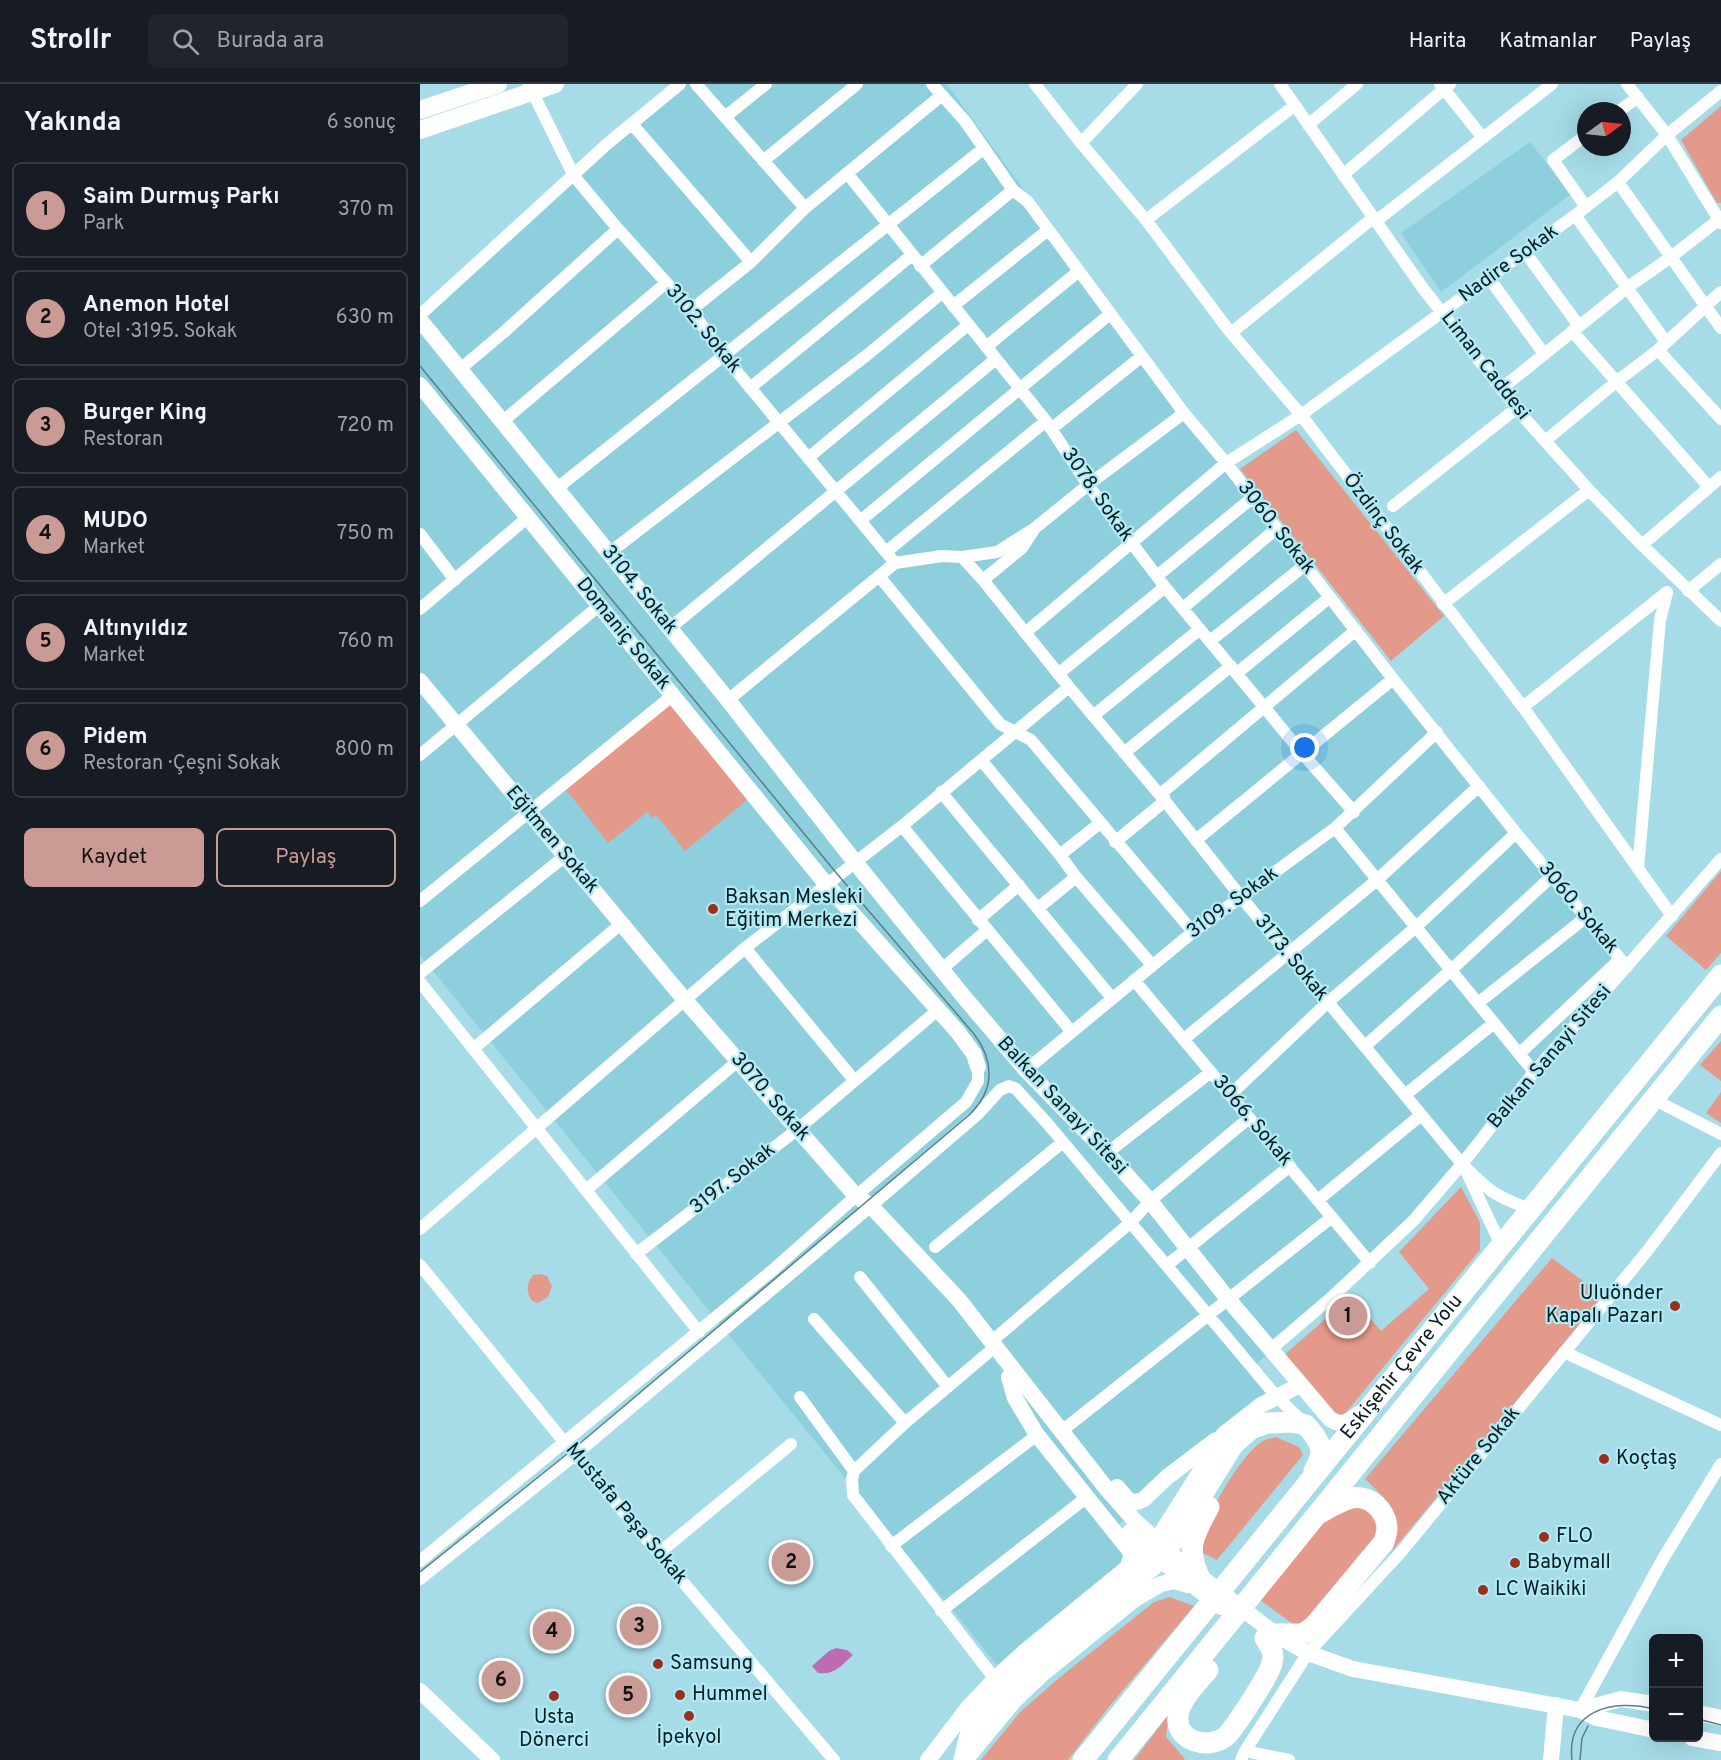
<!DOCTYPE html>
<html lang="tr">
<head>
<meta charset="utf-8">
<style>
  :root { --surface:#171b24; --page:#20242c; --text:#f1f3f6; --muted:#9ea1a6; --line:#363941; --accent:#c99b94 }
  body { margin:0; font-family:Overpass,sans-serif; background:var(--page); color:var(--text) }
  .controls { position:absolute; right:18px; bottom:18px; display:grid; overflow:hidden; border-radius:9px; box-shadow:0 6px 24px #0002 }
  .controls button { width:54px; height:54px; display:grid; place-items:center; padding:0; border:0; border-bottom:2px solid var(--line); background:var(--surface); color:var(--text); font:30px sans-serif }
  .compass { position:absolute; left:1157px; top:18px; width:54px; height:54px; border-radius:50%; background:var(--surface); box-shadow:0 6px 24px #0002; rotate:75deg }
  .you { position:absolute; left:885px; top:664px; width:21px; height:21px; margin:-15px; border:4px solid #fff; border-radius:50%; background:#1a73e8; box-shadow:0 0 0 9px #1a73e833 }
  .badge { display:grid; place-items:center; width:39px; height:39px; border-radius:50%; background:var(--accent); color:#111; font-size:20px; font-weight:700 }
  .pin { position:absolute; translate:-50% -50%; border:3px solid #fff; box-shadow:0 2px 6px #0006 }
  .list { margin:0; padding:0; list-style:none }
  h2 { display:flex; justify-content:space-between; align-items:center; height:78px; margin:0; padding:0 24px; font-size:26px }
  h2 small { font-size:20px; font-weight:400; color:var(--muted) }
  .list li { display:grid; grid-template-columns:39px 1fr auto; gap:18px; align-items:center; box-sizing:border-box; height:96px; margin:0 12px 12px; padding:0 12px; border:2px solid var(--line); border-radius:9px }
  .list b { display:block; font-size:22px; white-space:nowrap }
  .list p { margin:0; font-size:20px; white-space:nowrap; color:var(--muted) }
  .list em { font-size:20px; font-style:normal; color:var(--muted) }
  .actions { display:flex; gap:12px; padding:18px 24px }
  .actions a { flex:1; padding:14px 0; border:2px solid var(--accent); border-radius:9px; text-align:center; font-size:21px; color:var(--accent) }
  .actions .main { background:var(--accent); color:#111 }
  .icon { flex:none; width:33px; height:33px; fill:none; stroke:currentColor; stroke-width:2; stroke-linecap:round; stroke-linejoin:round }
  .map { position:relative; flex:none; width:1301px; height:1676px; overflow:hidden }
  header { display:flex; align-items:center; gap:36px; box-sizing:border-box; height:84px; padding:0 30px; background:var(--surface); border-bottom:2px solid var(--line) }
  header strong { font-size:28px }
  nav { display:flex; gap:33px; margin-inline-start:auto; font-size:21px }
  .search { width:420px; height:54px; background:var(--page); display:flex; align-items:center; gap:15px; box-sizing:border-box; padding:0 21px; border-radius:9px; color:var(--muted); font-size:22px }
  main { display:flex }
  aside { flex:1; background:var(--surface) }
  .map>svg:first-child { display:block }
  .built { fill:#8ecfdd }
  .green { fill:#e39a8a }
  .water { fill:#bd6cb1 }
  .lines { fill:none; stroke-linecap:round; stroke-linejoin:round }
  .street { stroke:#fff; stroke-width:12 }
  .secondary { stroke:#fff; stroke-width:16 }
  .primary { stroke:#fff; stroke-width:18 }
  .highway { stroke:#fff; stroke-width:21 }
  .tram { stroke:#598088; stroke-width:1.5 }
  .poi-dot { fill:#99301c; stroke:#b1e9f5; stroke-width:2 }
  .labels { text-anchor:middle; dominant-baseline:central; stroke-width:4.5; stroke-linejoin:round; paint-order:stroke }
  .street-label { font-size:20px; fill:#071d21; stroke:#b1e9f5 }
  .poi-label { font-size:20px; fill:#071d21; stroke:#b1e9f5; text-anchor:start }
</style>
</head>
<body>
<header>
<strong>Strollr</strong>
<div class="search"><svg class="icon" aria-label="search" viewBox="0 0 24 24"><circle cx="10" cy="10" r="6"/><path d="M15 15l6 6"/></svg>Burada ara</div>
<nav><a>Harita</a><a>Katmanlar</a><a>Paylaş</a></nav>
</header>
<main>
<aside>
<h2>Yakında<small>6 sonuç</small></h2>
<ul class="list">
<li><span class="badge">1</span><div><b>Saim Durmuş Parkı</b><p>Park</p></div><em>370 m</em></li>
<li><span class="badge">2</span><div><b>Anemon Hotel</b><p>Otel · 3195. Sokak</p></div><em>630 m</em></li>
<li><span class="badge">3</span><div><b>Burger King</b><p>Restoran</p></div><em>720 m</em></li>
<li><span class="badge">4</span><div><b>MUDO</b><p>Market</p></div><em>750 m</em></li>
<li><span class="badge">5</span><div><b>Altınyıldız</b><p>Market</p></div><em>760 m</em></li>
<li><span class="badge">6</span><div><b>Pidem</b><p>Restoran · Çeşni Sokak</p></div><em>800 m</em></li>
</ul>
<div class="actions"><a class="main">Kaydet</a><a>Paylaş</a></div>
</aside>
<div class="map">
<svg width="1301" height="1676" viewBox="0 0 1301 1676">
  <rect width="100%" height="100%" fill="#a5dce8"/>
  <path class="built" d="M262 0H527L806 384 1201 883 977 1158 835 1281 856 1302 778 1377 699 1440 716 1468 577 1581 0 871V236Z
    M1110 58 1151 110 1021 208 981 149Z"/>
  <path class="green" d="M1301 22V119H1297L1261 56Z
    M876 346 1024 532 971 577 820 385Z
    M249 616 327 716 265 767 236 731 231 734 229 727 188 759 144 703Z
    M1301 787V869L1286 886 1246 852Z
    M1301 957V997L1280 981Z
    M1301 1008V1039L1286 1029Z
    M1041 1103 1060 1138V1166L919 1337 862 1273 928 1215 935 1217 961 1247 1009 1205 979 1168Z
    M1132 1174 1183 1212 972 1467C983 1429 971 1420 945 1395Z
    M121 1190 127 1192 132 1202 128 1213 118 1219 112 1217C106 1207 106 1201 113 1191Z
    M856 1353 879 1363 883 1371 797 1476 783 1469C783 1462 782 1453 784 1446 791 1424 823 1368 843 1357 847 1355 852 1354 856 1353Z
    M941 1416 964 1446 885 1542 873 1540 840 1516 911 1426Z
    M750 1513 774 1522 688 1624 648 1676H561L600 1628 639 1594 734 1518Z
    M749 1630 746 1653 765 1675 764 1676H714Z"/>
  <path class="water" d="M416 1564 427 1566 433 1571C420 1582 416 1591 398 1589L392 1582 409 1567Z"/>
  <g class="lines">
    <path class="street" d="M276 0 385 124
      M512 0 545 37 593 106 608 118 764 329 806 379 973 595 1096 749 1207 883
      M615 0 661 59 726 136 807 244 881 331 1103 623 1252 832
      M860 0 1002 203 1100 329 1169 406 1222 461 1301 537
      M1020 0 1063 54
      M1207 0 1247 51 1301 139
      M109 1 154 92 198 145 271 226 304 272 475 479
      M1199 27 1218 13
      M305 33 346 0
      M212 40 331 178
      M888 41 937 0
      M1166 51 1133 76 1166 123
      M661 59 717 0
      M343 77 437 0
      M427 89 626 337 668 401 745 503 882 669 934 728
      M923 91 1030 0
      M1198 98 1301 244
      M1155 131 1246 258
      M726 136 874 22
      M956 137 1132 0
      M1105 168 1159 242
      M500 182 593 106
      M1069 194 1124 270
      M533 222 628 146
      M271 226 331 178 385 124 522 11
      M0 231 187 60 260 0
      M1152 247 1289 403
      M811 249 953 134
      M566 263 659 187
      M1238 266 1301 335
      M39 286 84 248 198 145
      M330 304 492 171
      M1081 305 1208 203 1251 173 1301 134
      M82 338 246 199
      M631 345 721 273
      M1125 357 1196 298 1238 266 1301 208
      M388 374 548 241
      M136 405 563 65
      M973 422 1097 324
      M440 437 690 230
      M0 450 35 496
      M1222 461 1301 393
      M466 468 626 337
      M189 469 447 271 522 209
      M542 473 577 468 612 446
      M459 492 580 640 611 656 773 848
      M737 492 832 414
      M563 496 602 464 615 444 668 401 764 329
      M1268 507 1301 480
      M1023 520 1169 406
      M763 524 856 445
      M0 525 108 433
      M250 544 576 275
      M605 549 806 379 881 331 1158 129 1198 98 1247 51 1301 7
      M790 557 885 481
      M817 589 910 513
      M638 590 745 503
      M308 616 475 479 522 472 542 473 563 496 649 603 745 717 821 813 1042 1080C1068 1106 1075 1113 1111 1125
      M1103 623 1247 508
      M673 632 780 545
      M704 669 811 582
      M0 671 180 521
      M561 676 640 771 656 793 732 881
      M521 708 692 914
      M482 742 651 947
      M915 744 1114 988
      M776 756 973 595
      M695 758 745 717 743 708 936 546
      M640 771 680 739
      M1218 784 1240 536 1247 509
      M0 817 253 611
      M618 824 656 793
      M558 836 599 801
      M325 864 434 996
      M522 885 567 846
      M0 889 145 772
      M714 896 950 1179
      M0 898 279 1248
      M1058 919 1165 834
      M764 955 957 796 1059 702
      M945 962 1031 886 1131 793
      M53 965 202 839
      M1099 970 1200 875
      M606 986 773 848 915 744 1017 648
      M810 1011 907 919 996 843 1096 749
      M985 1011 1074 939
      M1235 1016 1301 1050
      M687 1069 791 988
      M1047 1089 1081 1161
      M166 1106 318 977
      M898 1116 1001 1031
      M0 1145 325 864 482 742 649 603
      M515 1163 643 1058
      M216 1170 378 1045 519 925
      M0 1181 145 1359 414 1676
      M747 1181 870 1082
      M440 1193 528 1303
      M394 1235 485 1339
      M572 1257 711 1138 730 1117 829 1034
      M850 1266 913 1212 993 1137 1042 1080 1114 988 1301 775
      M569 1268 485 1339 434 1387 432 1395 433 1411 575 1595
      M1144 1268 1301 1341
      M380 1313 434 1387
      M648 1342 912 1133
      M471 1462 617 1351
      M239 1469 371 1360
      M0 1477 354 1185 436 1112 546 1018 558 997V983
      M0 1495 156 1370 443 1129 558 1030 580 1006 589 1002 596 1005 627 1039 856 1312 883 1338
      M521 1527 667 1413
      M1160 1626 1244 1473 1301 1380
      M825 1667 869 1676
      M821 1676 825 1667 888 1569 982 1467 1228 1166 1301 1069"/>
    <path class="secondary" d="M0 236 308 616 435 778 544 913 606 986 687 1069 730 1117 808 1215 910 1335C922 1343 929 1337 940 1329
      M0 301 406 800 537 947 554 970 558 983
      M0 597 264 915 436 1112 451 1122 539 1216 686 1404 715 1437 755 1473 855 1550 888 1569 933 1585 1160 1626 1177 1634 1234 1646
      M589 1293 595 1314 617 1351 710 1467 711 1474 706 1486
      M697 1403 709 1417 717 1418 724 1415 747 1393 796 1356
      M710 1448 736 1473 801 1523
      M0 1607 72 1676
      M1160 1626 1201 1615 1234 1620
      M1278 1629 1301 1634
      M1272 1654 1301 1659
      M546 1675 594 1617 621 1591 715 1515 741 1500 754 1497 768 1501
      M508 1676 547 1625 575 1595 603 1569 718 1475 740 1451 804 1350 841 1321 880 1301
      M1131 1676 1136 1621"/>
    <path class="primary" d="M0 26 78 0
      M0 46 135 0"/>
    <g class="highway">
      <path d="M779 1492C765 1464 775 1449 789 1423"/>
      <path d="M855 1550H883L894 1542 964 1458C965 1454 967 1448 967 1444 966 1426 950 1411 932 1414 922 1416 911 1423 902 1428"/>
      <path d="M788 1586C777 1599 760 1615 758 1632 755 1657 788 1666 805 1653 813 1647 850 1590 852 1579 855 1569 850 1562 845 1554"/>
      <path d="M544 1676 552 1643 577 1614 611 1583 732 1482 754 1456 813 1361 831 1345 847 1339 873 1338 886 1341C901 1359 906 1365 894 1387"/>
      <path id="s1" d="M663 1676 1301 891"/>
      <path d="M698 1676 1301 932"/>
    </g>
    <path class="tram" d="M0 282 418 791 554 950C575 978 575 1007 548 1032L152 1366 0 1488
      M1278 1635 1301 1641
      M1152 1676C1146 1625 1194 1615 1234 1625
      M1160 1676 1162 1654 1168 1642"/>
  </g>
  <g class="poi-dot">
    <circle cx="293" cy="825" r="6"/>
    <circle cx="1255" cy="1222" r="6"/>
    <circle cx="1184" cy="1375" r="6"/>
    <circle cx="1124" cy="1453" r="6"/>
    <circle cx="1095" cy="1479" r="6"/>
    <circle cx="1063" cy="1506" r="6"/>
    <circle cx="238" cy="1580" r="6"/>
    <circle cx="260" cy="1611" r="6"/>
    <circle cx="134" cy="1612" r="6"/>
    <circle cx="269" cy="1632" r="6"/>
  </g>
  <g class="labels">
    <g class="street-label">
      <text transform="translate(1089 180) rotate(-36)">Nadire Sokak</text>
      <text transform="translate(283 245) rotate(51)">3102. Sokak</text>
      <text transform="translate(1065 282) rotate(52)">Liman Caddesi</text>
      <text transform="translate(677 411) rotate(55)">3078. Sokak</text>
      <text transform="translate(963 440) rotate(53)">Özdinç Sokak</text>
      <text transform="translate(856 444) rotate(52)">3060. Sokak</text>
      <text transform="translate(219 506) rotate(51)">3104. Sokak</text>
      <text transform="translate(203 550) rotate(51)">Domaniç Sokak</text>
      <text transform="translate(132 756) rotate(50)">Eğitmen Sokak</text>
      <text transform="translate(813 819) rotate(-36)">3109. Sokak</text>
      <text transform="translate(1158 824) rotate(50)">3060. Sokak</text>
      <text transform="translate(871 874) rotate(51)">3173. Sokak</text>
      <text transform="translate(1130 973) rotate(-50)">Balkan Sanayi Sitesi</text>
      <text transform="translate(350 1013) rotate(49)">3070. Sokak</text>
      <text transform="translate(642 1022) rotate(47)">Balkan Sanayi Sitesi</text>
      <text transform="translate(832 1037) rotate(50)">3066. Sokak</text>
      <text transform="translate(313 1095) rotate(-38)">3197. Sokak</text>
      <text stroke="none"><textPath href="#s1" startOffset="506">Eskişehir Çevre Yolu</textPath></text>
      <text transform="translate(1059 1372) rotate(-51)">Aktüre Sokak</text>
      <text transform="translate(206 1430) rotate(50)">Mustafa Paşa Sokak</text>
    </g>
    <g class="poi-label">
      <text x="305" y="814">Baksan Mesleki<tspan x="305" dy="23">Eğitim Merkezi</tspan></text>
      <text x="1243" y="1210" text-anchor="end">Uluönder<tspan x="1243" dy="23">Kapalı Pazarı</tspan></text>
      <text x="1196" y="1375">Koçtaş</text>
      <text x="1136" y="1453">FLO</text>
      <text x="1107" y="1479">Babymall</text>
      <text x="1075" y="1506">LC Waikiki</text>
      <text x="250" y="1580">Samsung</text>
      <text x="272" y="1611">Hummel</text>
      <text x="134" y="1634" text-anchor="middle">Usta<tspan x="134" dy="23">Dönerci</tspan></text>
      <text x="269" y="1654" text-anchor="middle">İpekyol</text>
    </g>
  </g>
</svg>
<div class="controls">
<button>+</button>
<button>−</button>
</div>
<svg class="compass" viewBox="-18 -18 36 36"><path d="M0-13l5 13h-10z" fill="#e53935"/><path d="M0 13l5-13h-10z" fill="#9ea1a6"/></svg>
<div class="you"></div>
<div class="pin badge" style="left:928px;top:1232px">1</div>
<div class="pin badge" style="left:371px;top:1478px">2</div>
<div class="pin badge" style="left:219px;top:1542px">3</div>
<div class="pin badge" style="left:132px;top:1547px">4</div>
<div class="pin badge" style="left:208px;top:1611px">5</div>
<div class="pin badge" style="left:81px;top:1596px">6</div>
</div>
</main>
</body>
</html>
